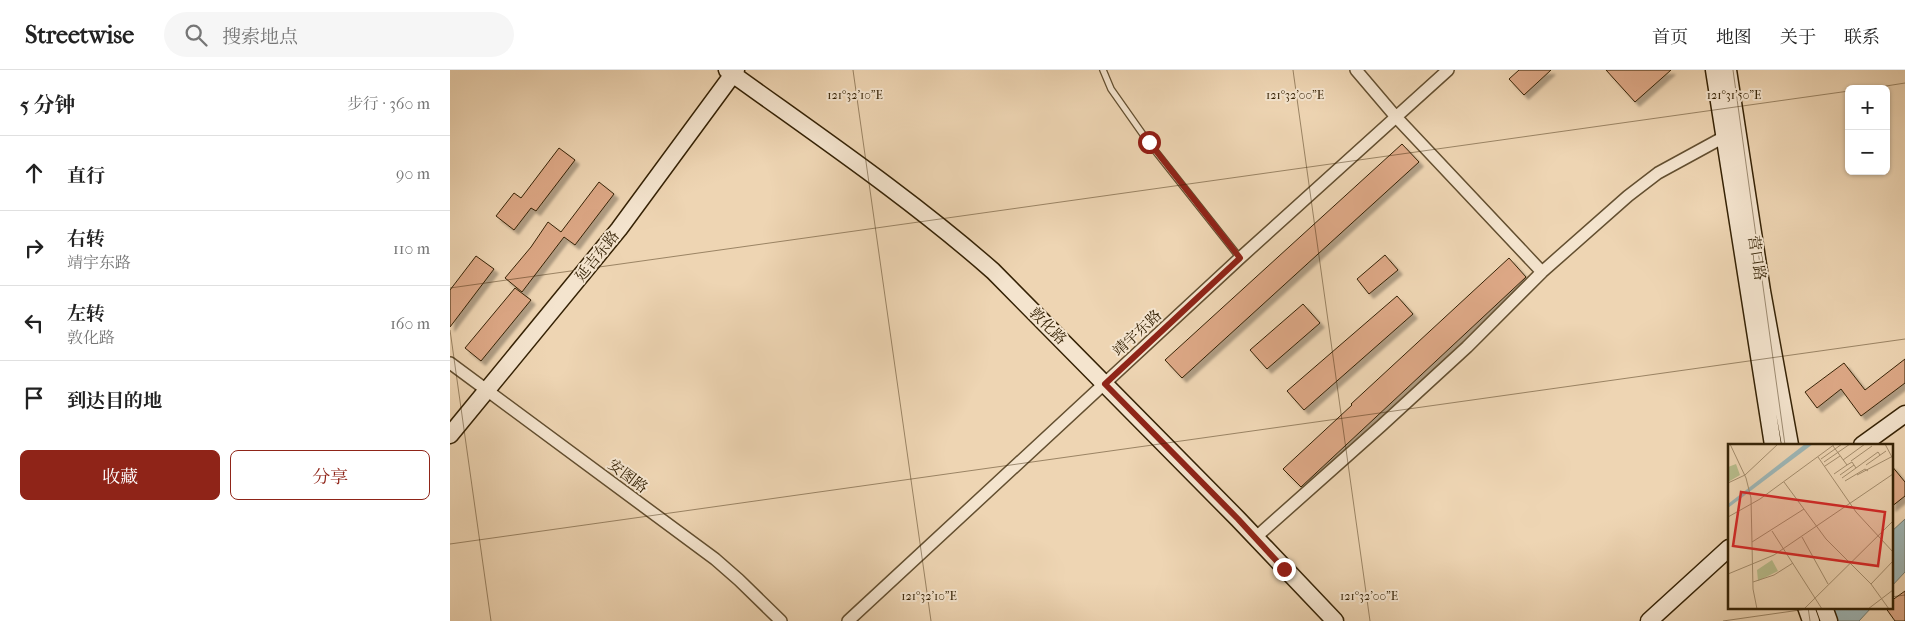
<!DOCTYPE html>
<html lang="zh">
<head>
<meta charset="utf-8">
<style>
  :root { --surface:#fff; --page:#f6f6f6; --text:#222; --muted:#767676; --line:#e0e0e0; --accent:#8f2418 }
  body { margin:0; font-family:"IM FELL French Canon","Noto Serif SC",serif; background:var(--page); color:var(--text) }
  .controls { position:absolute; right:15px; top:15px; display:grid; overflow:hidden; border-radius:8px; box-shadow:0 1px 4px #0004 }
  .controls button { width:45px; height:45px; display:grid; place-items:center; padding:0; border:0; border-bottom:1px solid var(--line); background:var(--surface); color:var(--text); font:25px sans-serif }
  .stop { position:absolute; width:15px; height:15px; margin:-11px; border:4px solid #8f2418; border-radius:50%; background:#fff }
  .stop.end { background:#8f2418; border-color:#fff; box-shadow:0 1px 5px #0008 }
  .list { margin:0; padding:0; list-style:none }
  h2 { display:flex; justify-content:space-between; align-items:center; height:65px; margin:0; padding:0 20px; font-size:21px }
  h2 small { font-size:16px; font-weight:400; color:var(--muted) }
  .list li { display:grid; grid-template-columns:32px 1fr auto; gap:15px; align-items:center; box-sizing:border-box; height:75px; padding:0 20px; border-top:1px solid var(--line) }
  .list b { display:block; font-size:19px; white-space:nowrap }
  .list p { margin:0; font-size:16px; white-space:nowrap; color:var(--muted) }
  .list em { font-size:16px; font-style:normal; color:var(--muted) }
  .actions { display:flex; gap:10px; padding:15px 20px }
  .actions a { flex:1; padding:11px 0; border:1px solid var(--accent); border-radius:8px; text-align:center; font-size:18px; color:var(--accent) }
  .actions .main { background:var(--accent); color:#fff }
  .icon { flex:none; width:28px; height:28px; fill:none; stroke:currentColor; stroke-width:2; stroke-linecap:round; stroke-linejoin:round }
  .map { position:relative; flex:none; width:1455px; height:551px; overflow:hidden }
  header { display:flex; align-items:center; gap:30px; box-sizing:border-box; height:70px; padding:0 25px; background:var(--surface); border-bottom:1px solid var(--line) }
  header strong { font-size:24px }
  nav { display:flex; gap:28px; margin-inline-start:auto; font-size:18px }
  .search { width:350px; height:45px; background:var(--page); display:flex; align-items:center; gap:12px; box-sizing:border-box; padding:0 18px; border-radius:28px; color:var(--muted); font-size:19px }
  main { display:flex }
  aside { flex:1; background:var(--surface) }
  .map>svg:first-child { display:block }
  .water { fill:#9db6b6; stroke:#737b6f }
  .building { fill:#dda886; stroke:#352205; filter:url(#shadow) }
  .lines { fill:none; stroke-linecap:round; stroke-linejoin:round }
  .lane-casing { stroke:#634f30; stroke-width:8 }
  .street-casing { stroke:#634f30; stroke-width:14 }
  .secondary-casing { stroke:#352205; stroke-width:19 }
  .lane { stroke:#f4e4ce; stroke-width:5.5 }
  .street { stroke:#f4e4ce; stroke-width:11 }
  .secondary { stroke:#f4e4ce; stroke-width:16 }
  .route { stroke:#8f2418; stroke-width:6 }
  .ticks { fill:none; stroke:#352205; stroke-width:1; stroke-opacity:0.45 }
  .labels { text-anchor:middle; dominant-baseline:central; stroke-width:4; stroke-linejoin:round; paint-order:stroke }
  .street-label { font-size:15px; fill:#352205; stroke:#f4e4ce }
  .inset-road { fill:none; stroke:#a48d6d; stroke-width:1 }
  .view { fill:#d62828; fill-opacity:0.15; stroke:#d62828; stroke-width:2.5 }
  .inset-edge { fill:none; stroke:#352205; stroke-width:2.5 }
  .ticks-label { font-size:12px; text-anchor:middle; fill:#352205; stroke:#f4e4ce; stroke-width:4; stroke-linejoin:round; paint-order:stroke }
</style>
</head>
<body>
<header>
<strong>Streetwise</strong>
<div class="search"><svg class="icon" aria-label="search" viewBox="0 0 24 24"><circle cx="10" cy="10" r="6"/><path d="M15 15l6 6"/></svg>搜索地点</div>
<nav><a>首页</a><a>地图</a><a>关于</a><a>联系</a></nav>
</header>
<main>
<aside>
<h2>5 分钟<small>步行 · 360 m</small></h2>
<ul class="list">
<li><svg class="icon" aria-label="ahead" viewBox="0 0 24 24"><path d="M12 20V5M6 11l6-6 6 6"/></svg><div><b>直行</b></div><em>90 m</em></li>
<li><svg class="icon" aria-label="right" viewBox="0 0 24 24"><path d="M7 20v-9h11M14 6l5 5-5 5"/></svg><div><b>右转</b><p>靖宇东路</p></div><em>110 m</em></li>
<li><svg class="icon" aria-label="left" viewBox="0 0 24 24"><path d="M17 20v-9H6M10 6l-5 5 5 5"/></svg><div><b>左转</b><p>敦化路</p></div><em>160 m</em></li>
<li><svg class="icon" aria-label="arrive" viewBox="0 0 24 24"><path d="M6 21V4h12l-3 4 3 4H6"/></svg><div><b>到达目的地</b></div></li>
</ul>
<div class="actions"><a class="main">收藏</a><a>分享</a></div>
</aside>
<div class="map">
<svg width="1455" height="551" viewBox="0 0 1455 551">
  <defs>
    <filter id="shadow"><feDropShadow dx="4.5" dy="4.5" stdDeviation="1" flood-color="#0004"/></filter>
  </defs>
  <rect width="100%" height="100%" fill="#eed5b3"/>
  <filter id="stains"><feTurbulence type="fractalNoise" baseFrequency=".004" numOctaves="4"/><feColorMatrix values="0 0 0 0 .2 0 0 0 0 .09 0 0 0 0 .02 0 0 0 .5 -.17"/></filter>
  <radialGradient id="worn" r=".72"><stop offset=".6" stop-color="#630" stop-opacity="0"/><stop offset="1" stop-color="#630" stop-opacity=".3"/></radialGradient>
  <path class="water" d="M1455 449V502L1441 517V462Z
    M1365 537H1422L1409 551H1353Z"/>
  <path class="building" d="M1069 0H1101L1074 25 1059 9Z
    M1156 0H1221L1185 32Z
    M952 74 969 92 732 308 715 290Z
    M109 78 125 90 86 141 81 138 64 160 46 146 64 123 71 128Z
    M149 112 164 124 125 175 114 167 72 222 55 208 81 177 98 152 111 162Z
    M935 185 948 200 919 224 907 209Z
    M26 186 44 199 0 257V220Z
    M1059 188 1076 207 851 417 833 399 902 335 901 334Z
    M65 218 81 230 31 291 15 278Z
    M947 226 963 244 854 340 837 321Z
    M853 234 870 253 817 299 800 280Z
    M1455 289V313L1411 346 1391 319 1367 338 1355 322 1394 293 1415 320Z
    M1441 395 1455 412V426L1441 437Z
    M1455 521V551H1445L1435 537H1441V531Z"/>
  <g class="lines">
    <g class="lane-casing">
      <path id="lane" d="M653 0 661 19 699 73 790 188"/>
    </g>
    <g class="street-casing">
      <path id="street" d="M906 0 946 47 1092 202
        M0 293 265 489 289 510 331 551
        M805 468 931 356 1017 277 1092 202 1178 126 1208 103 1274 67
        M398 551 790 188 998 0"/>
    </g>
    <g class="secondary-casing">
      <path id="secondary" d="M277 0C367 65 460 128 543 201L788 449 885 551
        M1264 0 1323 375
        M1278 0 1312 221 1340 375
        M0 365 169 159 286 0
        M1412 375 1455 344
        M1356 537 1361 551
        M1374 537 1379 551
        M1199 551 1279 478"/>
    </g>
    <use href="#lane" class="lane"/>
    <use href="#street" class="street"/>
    <use href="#secondary" class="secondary"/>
  </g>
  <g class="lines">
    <path class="route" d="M699 72 790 188 655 314 788 449 834 499"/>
  </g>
  <path class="ticks" d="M403 0 481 551M843 0 920 551M1283 0 1335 375M1417 19 1455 13M0 218 1399 21M0 260 41 551M0 474 1455 269M1441 527 1455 525M1358 537 1360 551M1273 551 1371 537"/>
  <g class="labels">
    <g class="street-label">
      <text transform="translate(147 186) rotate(-51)">延吉东路</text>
      <text transform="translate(1307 188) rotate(81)">营口路</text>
      <text transform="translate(598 256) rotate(45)">敦化路</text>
      <text transform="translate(687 263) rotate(-43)">靖宇东路</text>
      <text transform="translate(178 406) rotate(37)">安图路</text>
    </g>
  </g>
  <g transform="translate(1278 374)">
    <rect width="165" height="165" fill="#eed5b3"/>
    <path d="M8 20 12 31 0 38V23ZM44 116 50 127 30 137 29 126Z" fill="#b8bd8c"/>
    <path d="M77 0H85L0 64V60Z" fill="#9db6b6"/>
    <path class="inset-road" d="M2 0 18 34 23 54 25 145 29 165M157 0 165 15M105 2 119 21 106 30M90 13 128 68 165 108M93 15 114 0M115 16 137 0M123 17 144 2M96 18 122 0M119 21 124 18 128 24 150 8 152 11M138 21 158 7M97 22 112 12M112 31 126 21M129 31 165 12M114 34 128 24M117 37 137 25 140 27M56 38 98 95 143 140 161 165M0 39 17 31 50 0M0 73 32 55 107 0M44 87 94 165M74 93 100 140M24 98 76 65M0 130 46 111 165 30M25 138 46 131 65 119M143 140 165 117M76 165 165 77M140 165 165 146"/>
    <path class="view" d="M13 48 157 68 150 122 5 102Z"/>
    <rect width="165" height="165" class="inset-edge"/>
  </g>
  <g class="ticks-label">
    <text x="405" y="29">121°32'10"E</text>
    <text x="845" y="29">121°32'00"E</text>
    <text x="1284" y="29">121°31'50"E</text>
    <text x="479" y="530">121°32'10"E</text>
    <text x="919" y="530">121°32'00"E</text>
  </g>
  <rect width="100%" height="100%" filter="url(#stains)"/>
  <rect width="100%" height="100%" fill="url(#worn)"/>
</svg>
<div class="controls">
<button>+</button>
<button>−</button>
</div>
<div class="stop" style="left:699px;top:72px"></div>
<div class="stop end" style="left:834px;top:499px"></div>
</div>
</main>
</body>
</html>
